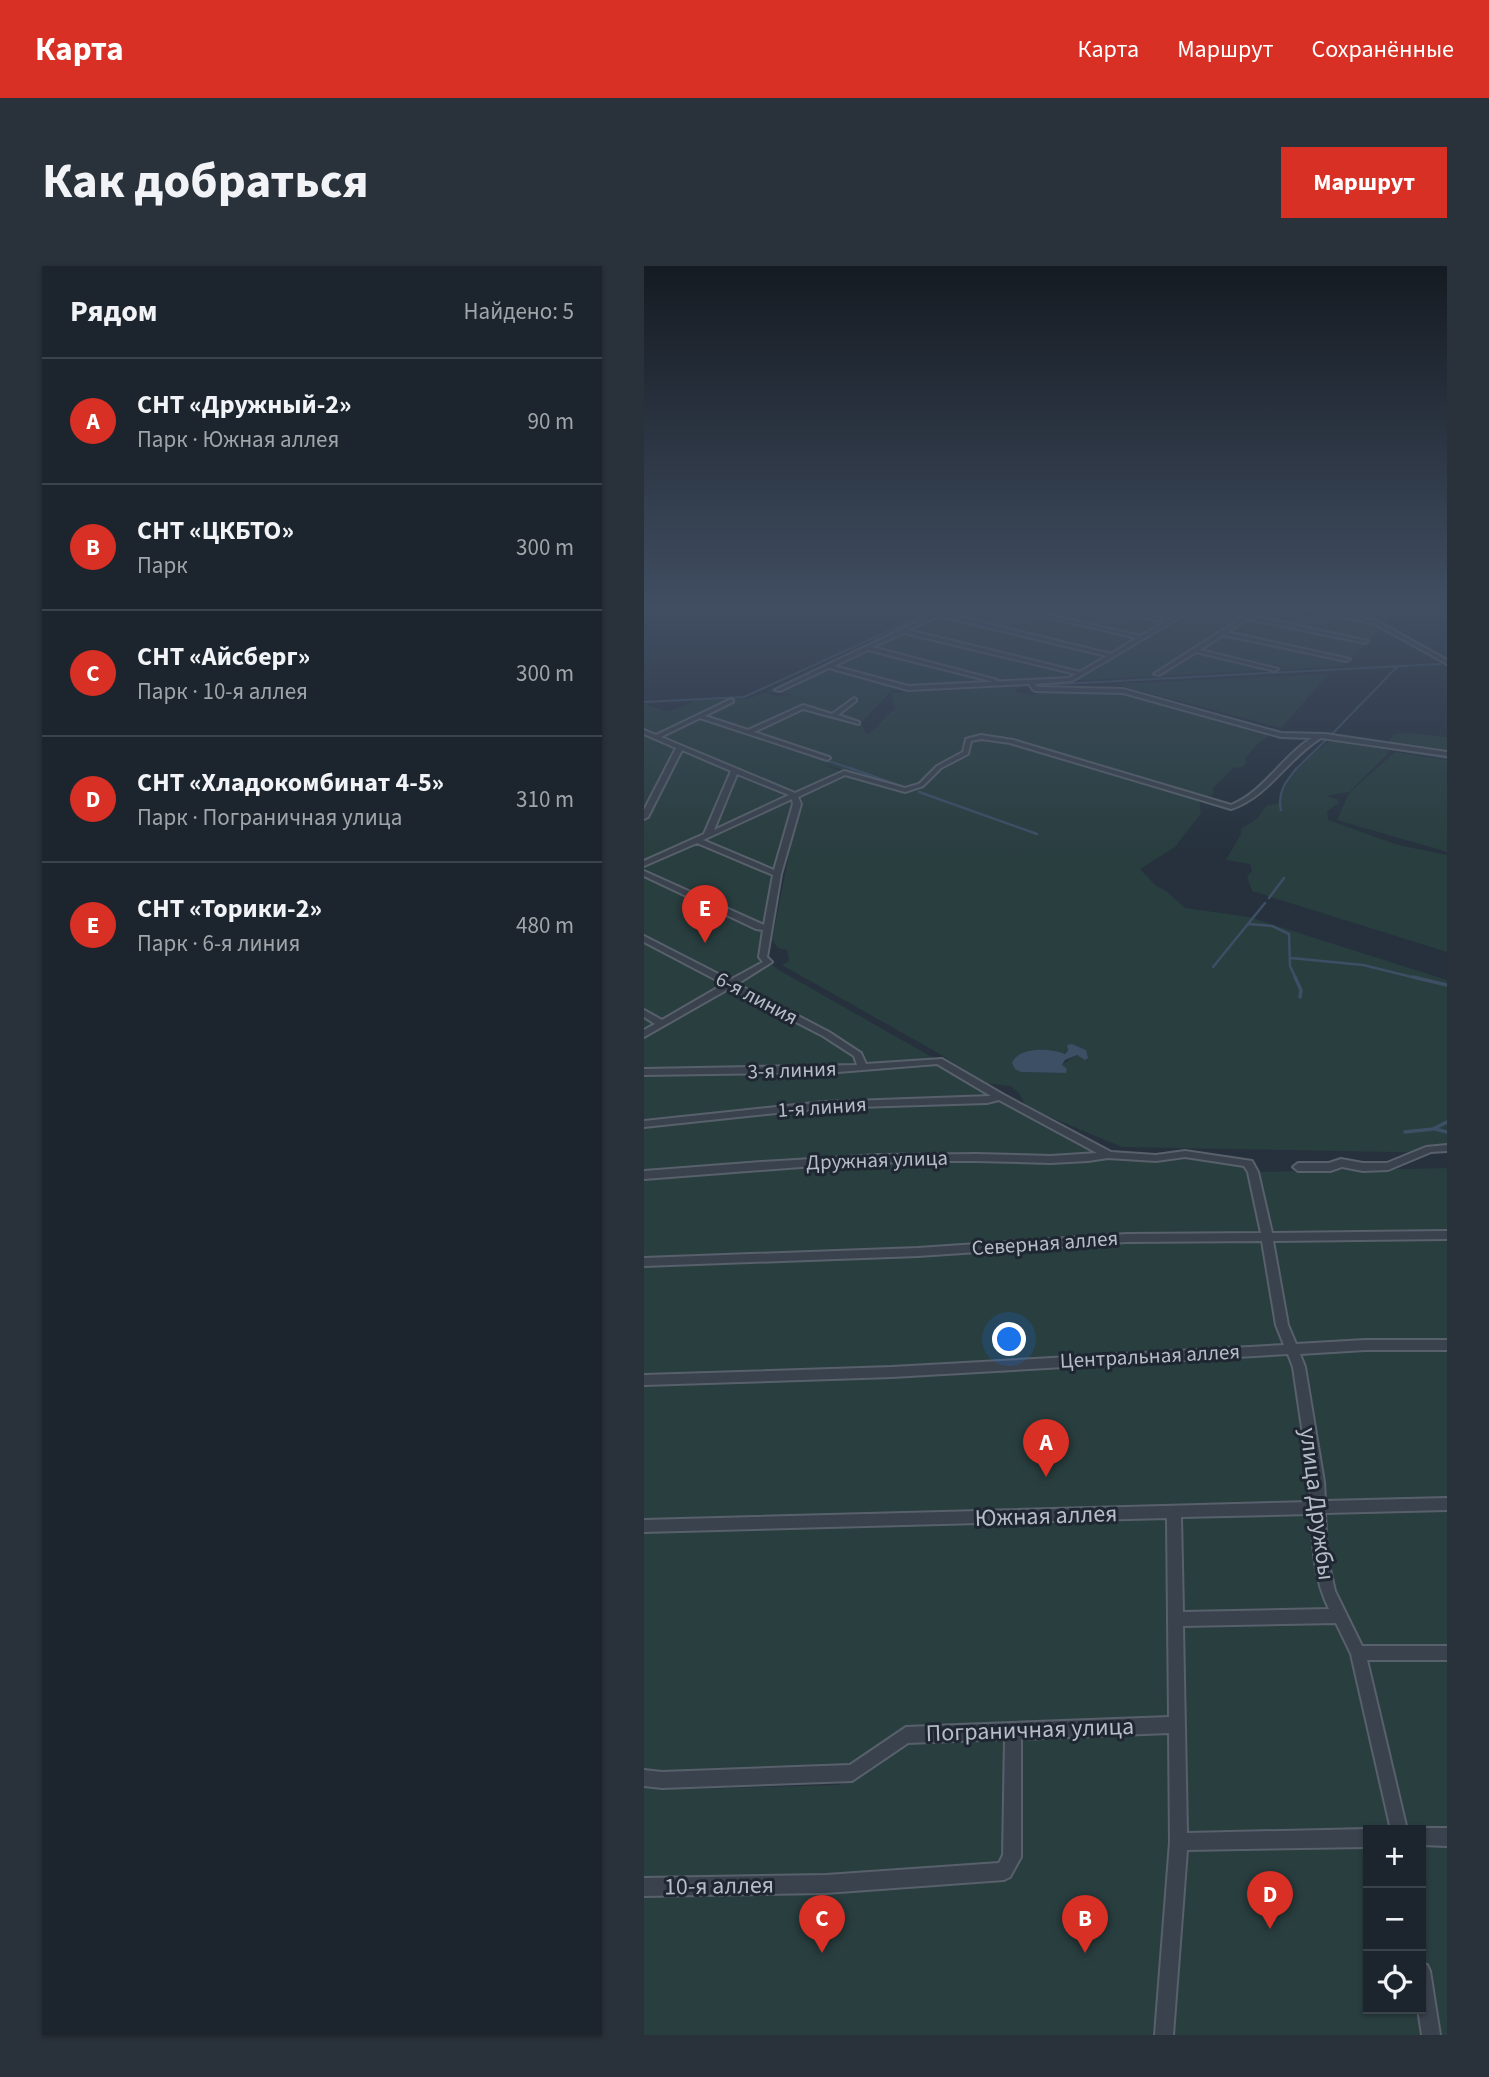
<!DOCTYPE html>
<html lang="ru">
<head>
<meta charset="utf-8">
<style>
  :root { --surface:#1c252e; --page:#29313a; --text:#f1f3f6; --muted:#a0a5aa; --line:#3a424a; --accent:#d93025 }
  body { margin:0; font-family:"Source Sans 3",sans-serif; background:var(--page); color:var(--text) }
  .controls { position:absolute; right:21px; bottom:21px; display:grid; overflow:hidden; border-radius:0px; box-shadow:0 2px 5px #0004 }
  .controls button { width:63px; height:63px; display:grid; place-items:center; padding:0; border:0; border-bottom:2px solid var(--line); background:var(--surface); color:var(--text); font:35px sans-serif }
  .you { position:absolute; left:366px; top:1074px; width:24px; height:24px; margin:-18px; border:5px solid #fff; border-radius:50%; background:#1a73e8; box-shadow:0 0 0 10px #1a73e833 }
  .badge { display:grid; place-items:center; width:46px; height:46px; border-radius:50%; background:var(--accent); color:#fff; font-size:23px; font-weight:700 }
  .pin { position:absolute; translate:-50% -58px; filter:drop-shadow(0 2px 4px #0008) }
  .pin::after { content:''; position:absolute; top:37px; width:24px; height:21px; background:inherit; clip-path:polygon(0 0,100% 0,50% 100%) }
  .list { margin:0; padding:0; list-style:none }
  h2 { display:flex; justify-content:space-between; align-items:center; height:91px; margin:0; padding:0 28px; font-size:30px }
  h2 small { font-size:23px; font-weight:400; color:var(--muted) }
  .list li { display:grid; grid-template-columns:46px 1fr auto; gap:21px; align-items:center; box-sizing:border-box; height:126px; padding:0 28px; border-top:2px solid var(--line) }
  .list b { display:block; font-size:26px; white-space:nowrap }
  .list p { margin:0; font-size:23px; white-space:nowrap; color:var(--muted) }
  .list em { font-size:23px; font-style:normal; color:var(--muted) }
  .icon { flex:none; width:38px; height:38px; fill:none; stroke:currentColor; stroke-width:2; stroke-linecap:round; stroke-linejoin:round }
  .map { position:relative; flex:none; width:803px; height:1769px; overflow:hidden; border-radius:0px }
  header { display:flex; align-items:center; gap:42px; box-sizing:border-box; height:98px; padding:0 35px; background:var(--accent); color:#fff }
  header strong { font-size:33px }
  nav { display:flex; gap:38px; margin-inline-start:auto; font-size:24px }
  .intro { display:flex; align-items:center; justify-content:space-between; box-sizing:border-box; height:168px; padding:0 42px }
  h1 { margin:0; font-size:49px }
  .button { padding:18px 32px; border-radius:0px; background:var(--accent); color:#fff; font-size:24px; font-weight:700 }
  main { display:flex; gap:42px; padding:0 42px }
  aside { flex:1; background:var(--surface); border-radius:0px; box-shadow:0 2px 5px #0004 }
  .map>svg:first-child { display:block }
  .green { fill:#293e3f; fill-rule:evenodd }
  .water { fill:#3c4f65 }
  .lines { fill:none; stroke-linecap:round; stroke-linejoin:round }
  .stream-far2 { stroke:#3c4f65; stroke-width:2 }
  .stream-far1 { stroke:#3c4f65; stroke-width:2.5 }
  .stream { stroke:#3c4f65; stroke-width:3.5 }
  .street-casing { stroke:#58606b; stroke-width:4 }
  .street { fill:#3a424d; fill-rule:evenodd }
  .labels { text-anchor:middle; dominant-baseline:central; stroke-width:6; stroke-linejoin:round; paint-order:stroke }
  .street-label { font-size:21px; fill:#b6bdc8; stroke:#1f2732 }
  .near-street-label { font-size:24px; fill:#b6bdc8; stroke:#1f2732 }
</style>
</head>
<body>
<header>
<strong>Карта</strong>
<nav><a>Карта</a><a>Маршрут</a><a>Сохранённые</a></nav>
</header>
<div class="intro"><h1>Как добраться</h1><a class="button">Маршрут</a></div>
<main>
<aside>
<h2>Рядом<small>Найдено: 5</small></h2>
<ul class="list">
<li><span class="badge">A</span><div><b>СНТ «Дружный-2»</b><p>Парк · Южная аллея</p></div><em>90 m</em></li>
<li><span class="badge">B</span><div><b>СНТ «ЦКБТО»</b><p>Парк</p></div><em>300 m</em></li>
<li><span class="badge">C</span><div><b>СНТ «Айсберг»</b><p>Парк · 10-я аллея</p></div><em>300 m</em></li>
<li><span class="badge">D</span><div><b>СНТ «Хладокомбинат 4-5»</b><p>Парк · Пограничная улица</p></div><em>310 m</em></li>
<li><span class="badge">E</span><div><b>СНТ «Торики-2»</b><p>Парк · 6-я линия</p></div><em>480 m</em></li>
</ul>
</aside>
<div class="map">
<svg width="803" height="1769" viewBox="0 0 803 1769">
  <rect width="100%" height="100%" fill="#26313d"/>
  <path class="green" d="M301 341H755L701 400 248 424 217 457 223 469C234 461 240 452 251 443L247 427 378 420 370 426 388 429 404 425 490 428 627 469 613 478 601 493 603 497 598 501 589 502 569 522V529L560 531 359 472 321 471V487L294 501 275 519 260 523 177 497 200 507 150 529 147 559 119 691 133 703 453 885 480 891 541 888 604 897 609 906 803 902V1769H0V1519L43 1523 195 1519 207 1508 0 1512V438L24 446 54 434 103 433 121 427 132 430 151 429 122 425ZM724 1564H777V1743H724V1580L546 1583 536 1576 724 1572Z
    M685 408 637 462 471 418Z
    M766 467 803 471V486L744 477 750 468Z
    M332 473 365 477 555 535 557 547 531 581 496 603 511 619 522 625 541 642 605 651 803 714V887L478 881 382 841 375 827 366 820 341 817 294 787 138 699 145 695 143 684 134 682 128 674 155 538V529L202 508 252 526 273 525 297 502 326 487 328 475ZM428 778 442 784 441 793 433 789 417 799 422 807 377 806 420 788Z
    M685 475 744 484 743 489 705 526 682 530 693 533 695 537 683 545 684 554 754 579 803 589V686L608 625 603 611 608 604 606 598 582 594 597 568V563L613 553 622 540 636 537C640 513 666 489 685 475Z
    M751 486 803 494V586L693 554 705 527Z"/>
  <path class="water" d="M428 778 442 784 444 792 441 794 433 789 421 794 418 799 423 803 422 807 377 806 371 803 368 797C375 780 406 782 421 788L424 784 423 779Z"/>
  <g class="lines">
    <path class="stream-far2" d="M397 419 796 398
      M0 436 100 431 297 341
      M687 469 753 401
      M691 474 803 492
      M176 492 211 504
      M651 504 684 472"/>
    <path class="stream-far1" d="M206 502 262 522
      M275 526 393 568
      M637 544C633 527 642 515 653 502
      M625 632 640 612
      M605 658 628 660 645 668 646 700 652 713
      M647 692 719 699 776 713
      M569 701 621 637"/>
    <path class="stream" d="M651 711 657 724 656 731
      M769 711 803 719
      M791 863 803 866
      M761 866 789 863 803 856"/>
    <g class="street-casing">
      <path id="street" d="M304 341H311L300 347 467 388 493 372 360 341H371L497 370 521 356 457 341H468L525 354 546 341H553L428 415 391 418 393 421 479 423 637 467 681 468 803 486V490L677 472C644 492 624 531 587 543L366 477 337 473 327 475 324 488 297 502 279 520 261 526 201 509 154 531 157 538 137 608 123 691 128 696 93 718 185 766 217 787 222 798 298 793 360 829 467 886 512 889 541 885 608 895 614 906 628 967 803 965V973L629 975 644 1059 652 1078 721 1074H803V1084H721L656 1088 661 1101 680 1216 681 1235 803 1232V1244L681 1247 683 1290 691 1325 718 1380H803V1394H723L763 1564H747L707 1388 692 1357 539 1360 543 1567 724 1563 726 1564H724V1581L543 1584 529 1769H511L526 1576 525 1467 377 1473V1591L366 1611 360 1614 182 1627 0 1630V1612L182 1609 355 1597 359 1589 361 1473 264 1477 208 1515 18 1522 0 1520V1504L18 1506 206 1499 262 1461 525 1451 523 1252 0 1266V1254L667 1236 666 1216 649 1101 644 1088 248 1111 0 1119V1109L248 1101 640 1079 632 1059 618 975 483 976 274 990 0 1000V992L274 982 483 968 617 967 604 906 600 900 541 891 512 895 464 892 444 895 407 897 332 895H275L157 901 0 913V905L117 896 235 889 332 888 407 890 453 887 355 834 343 837 180 842 0 861V855L180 836 347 830 293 798 194 806 0 809V803L213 799 210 790 179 770 86 722 0 771V764L11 758 0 751V744L18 754 80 718 0 676V670L86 714 119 696 115 691 119 664 112 663 0 610V605L120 659 129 609 53 577 0 600V595L60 568 87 505 38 484 4 551 0 553V544L32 482 0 468V464L12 469 87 433 89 434V436L61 450 104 464 159 439 188 448 210 432 212 433V435L194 449 215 456V458L159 443 110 466 185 491 186 492 183 494 56 452 17 471 151 527 200 505 261 522 275 518 293 500 319 486 322 473 337 469 369 474 587 539C620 526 638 490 668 472L637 471 479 427 391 425 389 424 385 418 264 424 185 402 136 425 131 424ZM295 350 463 390 436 406 264 364ZM260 367 432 408 425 412 264 420 190 400 224 384 350 416 353 414 228 381ZM93 508 145 529 70 564ZM148 533 149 538 130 604 59 574ZM667 1248C669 1281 670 1313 685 1343L539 1346 537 1251Z
        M615 341H621L608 350 724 375 721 377 604 353 583 366 706 393 703 395 579 369 556 384 634 403 631 405 552 386 515 409 510 408Z
        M656 341H668L735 356 803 394V398L731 358Z
        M803 879V885L787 886 744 904 719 905 698 901 686 905H654L649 901 654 897H685L697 893 719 897H743L782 881Z
        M777 1562H803V1580L777 1579V1564H773Z
        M777 1696 783 1699 786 1705 796 1769H778L774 1743H777Z"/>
    </g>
    <use href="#street" class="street"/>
  </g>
  <linearGradient id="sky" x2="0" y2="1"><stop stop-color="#151b22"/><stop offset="0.58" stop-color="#414e62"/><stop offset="1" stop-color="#414e62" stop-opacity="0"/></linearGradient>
  <rect width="803" height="589" fill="url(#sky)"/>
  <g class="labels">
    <g class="street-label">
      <text transform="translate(113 732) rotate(28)">6-я линия</text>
      <text transform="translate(148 804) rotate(-2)">3-я линия</text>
      <text transform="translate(178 841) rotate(-4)">1-я линия</text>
      <text transform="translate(233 894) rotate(-2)">Дружная улица</text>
      <text transform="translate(401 977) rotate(-4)">Северная аллея</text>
      <text transform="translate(506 1090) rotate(-3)">Центральная аллея</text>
    </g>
    <g class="near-street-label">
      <text transform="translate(673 1238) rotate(83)">улица Дружбы</text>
      <text transform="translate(402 1250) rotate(-2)">Южная аллея</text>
      <text transform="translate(386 1464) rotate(-2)">Пограничная улица</text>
      <text transform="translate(75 1620) rotate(-1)">10-я аллея</text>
    </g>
  </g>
</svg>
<div class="controls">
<button>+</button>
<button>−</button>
<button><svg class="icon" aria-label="locate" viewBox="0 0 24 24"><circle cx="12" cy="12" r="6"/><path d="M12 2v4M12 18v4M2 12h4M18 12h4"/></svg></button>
</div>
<div class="you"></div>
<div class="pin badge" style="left:402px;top:1211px">A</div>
<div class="pin badge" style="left:441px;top:1687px">B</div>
<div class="pin badge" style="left:178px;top:1687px">C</div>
<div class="pin badge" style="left:626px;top:1663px">D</div>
<div class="pin badge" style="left:61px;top:677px">E</div>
</div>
</main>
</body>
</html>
